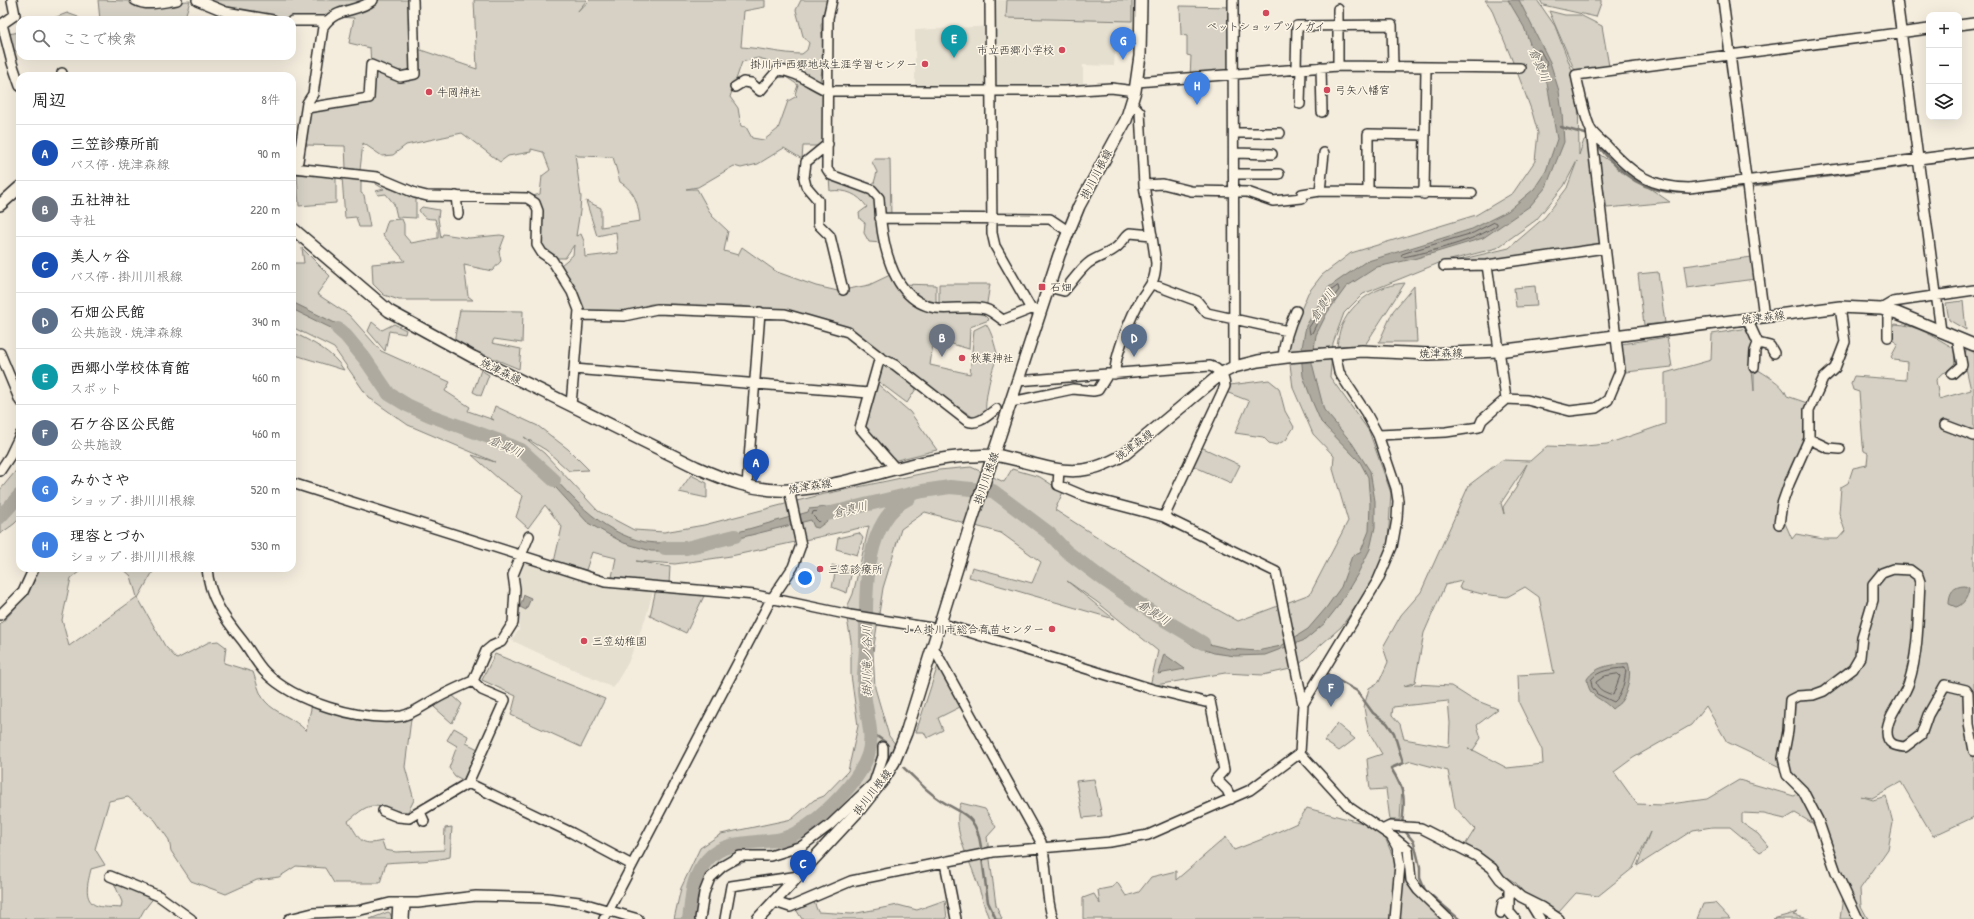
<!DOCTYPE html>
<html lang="ja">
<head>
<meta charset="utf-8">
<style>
  :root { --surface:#fff; --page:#f6f6f6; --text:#222; --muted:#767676; --line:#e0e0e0; --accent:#ea580c }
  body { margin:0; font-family:"Patrick Hand","Klee One",sans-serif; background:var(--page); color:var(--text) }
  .controls { position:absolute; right:12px; top:12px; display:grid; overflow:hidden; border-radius:8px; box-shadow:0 4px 16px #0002 }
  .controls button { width:36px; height:36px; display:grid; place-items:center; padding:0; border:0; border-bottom:1px solid var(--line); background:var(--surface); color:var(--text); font:20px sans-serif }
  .you { position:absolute; left:805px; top:578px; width:14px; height:14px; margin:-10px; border:3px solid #fff; border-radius:50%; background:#1a73e8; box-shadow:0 0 0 6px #1a73e833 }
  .badge { display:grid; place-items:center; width:26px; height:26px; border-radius:50%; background:var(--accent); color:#fff; font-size:13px; font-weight:700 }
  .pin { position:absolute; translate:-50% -33px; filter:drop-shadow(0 1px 2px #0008) }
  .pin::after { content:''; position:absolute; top:21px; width:14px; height:12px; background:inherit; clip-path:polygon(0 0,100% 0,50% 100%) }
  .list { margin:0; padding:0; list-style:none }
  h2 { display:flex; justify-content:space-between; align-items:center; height:52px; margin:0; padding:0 16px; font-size:17px }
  h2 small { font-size:13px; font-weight:400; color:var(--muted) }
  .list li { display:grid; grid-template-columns:26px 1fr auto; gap:12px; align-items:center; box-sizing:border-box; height:56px; padding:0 16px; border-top:1px solid var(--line) }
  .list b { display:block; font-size:15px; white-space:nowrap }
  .list p { margin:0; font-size:13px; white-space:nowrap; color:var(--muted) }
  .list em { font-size:13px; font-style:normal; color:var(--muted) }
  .icon { flex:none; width:22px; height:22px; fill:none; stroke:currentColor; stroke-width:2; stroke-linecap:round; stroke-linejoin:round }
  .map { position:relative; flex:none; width:1974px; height:919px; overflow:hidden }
  .search { position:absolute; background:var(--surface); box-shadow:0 4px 16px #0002; left:16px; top:16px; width:280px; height:44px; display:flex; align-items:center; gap:10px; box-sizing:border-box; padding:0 14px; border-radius:12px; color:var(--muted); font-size:15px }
  .panel { position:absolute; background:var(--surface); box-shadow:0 4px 16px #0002; left:16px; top:72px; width:280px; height:500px; border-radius:12px }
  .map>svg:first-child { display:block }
  .built { fill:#e5dfd0 }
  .green { fill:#d6d1c4; stroke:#807e78; fill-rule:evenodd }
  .water { fill:#afaaa0; stroke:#7a7771 }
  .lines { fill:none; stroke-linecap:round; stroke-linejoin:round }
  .shore { stroke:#605e5a; stroke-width:1 }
  .stream { stroke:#7a7771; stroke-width:2.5 }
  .river { stroke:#afaaa0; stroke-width:14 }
  .minor-casing { stroke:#2b2b2b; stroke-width:12 }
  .major-casing { stroke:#2b2b2b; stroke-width:14 }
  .minor { stroke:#fcf5e5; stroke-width:9 }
  .major { stroke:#fcf5e5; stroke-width:11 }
  .poi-dot { fill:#d1495b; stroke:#fcf5e5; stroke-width:1.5 }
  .labels { text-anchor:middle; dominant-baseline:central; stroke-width:3; stroke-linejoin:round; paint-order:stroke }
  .poi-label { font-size:11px; fill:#2b2b2b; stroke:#fcf5e5; text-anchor:start }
  .street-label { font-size:11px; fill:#2b2b2b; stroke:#fcf5e5 }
  .water-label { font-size:12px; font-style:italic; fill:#595754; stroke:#fcf5e5 }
</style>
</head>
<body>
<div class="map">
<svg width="1974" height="919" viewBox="0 0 1974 919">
  <rect width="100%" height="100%" fill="#f4edde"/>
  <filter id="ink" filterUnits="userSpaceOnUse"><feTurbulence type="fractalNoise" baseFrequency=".025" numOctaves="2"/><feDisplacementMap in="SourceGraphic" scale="8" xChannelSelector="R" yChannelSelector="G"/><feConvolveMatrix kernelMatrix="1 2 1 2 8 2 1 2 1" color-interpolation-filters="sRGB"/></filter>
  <g filter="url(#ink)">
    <path class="built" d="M993 0H1134V30L1117 31 1114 66 1083 65V84L915 88V30L993 26Z
      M520 559 593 581 654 587 647 614 628 663 613 688 511 640 519 630 516 573Z"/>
    <path class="green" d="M98 0 166 2 190 1 184 20H100Z
      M197 0H414L418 49 477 69 474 0H587L577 12 590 0H765V7L744 11 741 47C761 48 783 54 802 54L807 50 809 43 803 36 796 10 801 0H831L821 25 824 59 820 81 816 84 826 91V142L821 146H803L802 159 784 148 758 164 741 168 734 166 698 187 686 189H697L712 216 728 231 724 251 738 255 742 247 777 272 816 286 838 291 869 285 890 275 908 300 918 307 981 312 989 320 970 327 969 349 942 341 933 344 930 365 970 374 974 330 986 324C993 334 994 345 998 356 992 367 984 400 986 413L974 418 921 381 907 403 875 379 881 354 880 350 843 327 816 318 741 306 708 307 662 304H651L631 310 584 312 573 283 561 265 573 255 574 245 565 258H558L541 252 540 208 529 197 540 194 542 176 550 170 543 152 531 149V152L508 156 500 162 462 133 406 145 393 155 382 156 363 143 360 170 346 168 345 146 306 145 310 113 369 98 371 65 370 48 349 43 354 18 319 16 273 20ZM758 58 766 60 775 78 786 77 798 85 795 94 797 96 788 101 778 129 764 140 752 138 746 127 741 126 738 108 730 97 742 62ZM575 154 578 156 613 157 620 182C636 192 638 204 640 221L601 227V208L586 201 597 236 616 232 618 253 585 257 584 241 581 234 576 236 580 211 581 197Z
      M1007 0H1132V21L1006 18Z
      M1485 0H1537L1555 26 1578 86 1579 155 1584 140 1588 139 1602 246 1477 263H1446L1509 248 1545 217 1567 188 1577 161 1564 186 1536 220 1497 248 1439 263 1363 294 1344 313 1333 343 1330 377 1369 431 1391 493 1388 543 1383 562 1372 584 1341 627 1295 668 1263 675 1225 673 1150 686 1158 651 1097 602 1067 581 1114 619 969 577 972 567 1032 583 1041 562 1001 533 925 512 901 529 883 588 873 652 875 688 889 736 896 745 881 772 862 800 835 827 792 851 750 860 719 872 708 890 705 919H674L681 888 700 848 721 834 792 819 814 800 824 796 848 771 858 726 851 675V641L847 619 848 605 853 594 869 526 731 556 675 564 636 561 670 567 669 584 612 577 616 558 592 552 586 570 554 562 562 527 545 505 528 528 516 517 523 496 499 479 472 455 495 462 408 425 368 397 334 348 292 327V263H304L302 248 330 276 317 294 349 315 381 351 450 382 445 391 470 407 468 411 494 420 491 418 495 406 538 426 568 449 589 470 569 471 546 450 524 437 544 453 598 511 634 530 664 532 704 525 820 495 939 470 971 467 1004 482 1012 469 1040 477 1063 492 1055 510 1173 585 1238 621 1310 594 1348 521 1333 469 1334 456 1313 434 1293 388 1288 348 1296 322 1308 293 1322 275 1351 253 1476 215 1513 193 1535 161 1538 133 1532 112 1519 77 1491 8Z
      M1540 0H1601V3L1596 17 1543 5Z
      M1180 6 1233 7V75L1190 78 1191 56 1187 55V36L1181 35Z
      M1549 11 1565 15H1580L1602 26 1609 66 1575 71Z
      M67 13 78 17 81 20H49Z
      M20 32V54L12 48 8 34Z
      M1596 152 1670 202 1607 208Z
      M873 159H890L891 218H882L878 197 867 186 874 183 877 172 872 162Z
      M297 174 336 176V203L299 206Z
      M342 177 361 180V193L364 195 370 227H359L356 217 345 218Z
      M829 177 871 194 876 201 882 243 869 242 864 233 865 223 860 219 859 213 867 207C858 194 846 189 830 191Z
      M376 182 383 183 388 188 416 198V218L397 217 394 204 386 194 378 195 376 191 384 189 376 184Z
      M422 207 439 210 438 218 441 238 443 234 469 238 500 235 505 236 499 252 501 261 492 271 464 265 468 296 473 300H399L384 295 373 284 372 264 405 261 383 235 388 220 402 219 404 224V235L411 243 438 238V229L435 219C426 219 423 218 419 210Z
      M1752 257 1755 279 1687 288 1684 266Z
      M1658 272 1665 323 1644 325 1638 274Z
      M1405 283 1365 345 1337 346C1338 340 1339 331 1342 325 1353 300 1379 285 1405 283Z
      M900 284 936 285V303L918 299Z
      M939 284H990L986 309 939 308Z
      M1414 286 1417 342H1379L1393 311Z
      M1535 286 1537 306 1516 307 1514 288Z
      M1963 301 1966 330 1949 320 1946 303Z
      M460 310 523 311 522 343 494 339 492 343 521 349 519 369 454 342Z
      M372 322 382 330 394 324 406 330 405 334 389 331 385 351 368 331Z
      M1895 324C1918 325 1934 337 1954 348L1955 368 1941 374 1936 380 1939 399 1971 390 1964 359 1967 346 1974 349V817L1933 836 1901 782 1872 798 1860 796 1873 800 1886 796 1893 823 1888 849 1860 889 1861 906 1868 919H1840L1844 889 1825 839 1812 823 1795 813 1785 819 1764 814 1742 813V823L1758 834 1769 847 1760 852 1730 827H1712L1693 830 1637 866 1650 832 1633 868 1598 896 1576 893 1559 912 1523 892 1516 883 1462 850 1475 829 1455 807 1448 771 1411 761 1391 769 1402 787 1400 820H1390L1386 789 1370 790 1367 759 1382 754 1369 732 1366 719 1364 707 1369 688 1379 682 1388 662 1383 647 1401 615 1421 592 1469 485 1502 460 1530 461 1547 446 1574 447 1607 444 1665 424V373L1711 360 1712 334 1748 328 1757 345 1752 370 1754 391V367C1765 375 1783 383 1787 396L1810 404 1809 439 1781 514 1792 539 1796 534 1823 539H1838L1845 531 1839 513 1841 487 1848 483 1853 468 1867 465 1868 453 1864 451 1863 445 1859 392 1853 390 1851 383 1854 376 1906 380 1907 362 1894 360 1891 357 1898 344 1888 337ZM1527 464 1516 488 1503 507 1504 514 1501 503ZM1462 581 1459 588 1482 594 1507 597 1525 587 1539 597 1554 673 1518 675 1519 703 1542 750 1543 764 1507 768 1475 751 1468 749 1473 750 1481 738 1477 725 1498 709 1470 698 1451 686 1416 684 1404 686 1415 682 1424 633 1445 585ZM1448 701 1450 723 1449 747 1404 739 1400 724 1392 715 1393 707ZM1706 706 1727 742 1780 767 1807 789 1794 796 1739 780 1707 799 1663 805 1637 804 1614 772 1633 758 1691 725Z
      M292 332C312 342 332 351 344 370L292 354Z
      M1667 337 1672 367 1626 372 1621 344Z
      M481 370 489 375 481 396 473 392Z
      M1269 380 1279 388 1285 411 1294 427 1286 440 1276 445 1269 443 1263 437 1235 433 1249 401 1226 392 1230 385Z
      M874 381 910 412 937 450 893 461 864 430Z
      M1201 447 1240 465 1231 483 1193 466Z
      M20 458V518L14 524 0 534V490L19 467Z
      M691 475 707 483V498L679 492Z
      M859 533 863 538 857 555 836 549 838 538Z
      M832 565 852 571 847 593 832 587 835 574 830 573Z
      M37 568 83 569 71 578 62 620 69 646 137 597 131 576 122 568H155L138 598 165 646 177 659 209 642 218 641 226 647 224 663 253 672C256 680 259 694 265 701 276 714 295 718 306 731L313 700 388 721 411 719 405 767 414 800 408 812C396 813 385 806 373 806 364 806 355 816 348 821 360 838 359 847 382 841L385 850 396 852 444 850 445 828 452 827 450 857C429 862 407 861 386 863L380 883H334L325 868 296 866 279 877 257 880 226 894 191 881 171 851 169 840 155 820 128 797 109 801 95 849 105 865 91 869C89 879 82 898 95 905 101 908 114 907 121 908L122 902 112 878 155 896 144 910 139 919H0V624C16 610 31 589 37 568Z
      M656 589 705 594 686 633 650 616Z
      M495 654 605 699 581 747 511 715 516 696 482 680Z
      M938 665 960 707 938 718 943 730 927 738 924 732H916Z
      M451 694 462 704 452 723 434 707 437 702Z
      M1337 724 1355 739 1339 751 1324 741Z
      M454 728 468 736 466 743 478 749 463 780 455 776 449 768 457 746 447 740Z
      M1094 779 1102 816 1083 818 1076 781Z
      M961 803 985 809 996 827 987 837 996 905 1002 919H989C983 904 980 889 974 874 966 852 951 826 961 803Z
      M1307 808 1381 828 1397 866 1392 919H1083V898L1094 894 1100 904 1098 890 1113 887 1117 882 1126 896 1139 892 1151 877 1176 871V880L1226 837 1234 850 1260 840 1297 823Z
      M1398 842 1410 855 1409 881 1442 919H1399L1401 907Z
      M945 900 947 919H802L795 908 814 902 818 912 852 914 898 905 917 910Z
      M1715 903 1730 919H1697L1703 904Z
      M388 912 390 913 392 919H370Z
      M1798 912 1793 915 1809 919H1773Z"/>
    <path class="water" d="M1508 0H1519L1550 62 1559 91 1562 113 1564 142 1546 187 1530 206 1483 238 1417 258 1377 267 1346 287 1327 313 1316 335 1312 363 1324 410 1352 443 1370 471 1375 501V527L1370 549 1357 575 1339 605 1325 623 1305 640 1265 655 1235 656 1214 653 1194 646 1167 626 1158 616 1209 644 1230 649 1257 651 1281 646 1308 629 1326 608 1341 587 1352 556 1360 553 1369 531 1370 504 1368 477 1360 462 1321 422 1312 401 1303 376 1301 353 1306 326 1329 287 1365 262 1472 229 1508 211 1534 189 1546 171 1557 139 1547 83 1535 58 1524 27Z
      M292 302 337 324 351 342 335 330 292 309Z
      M537 460C569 493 598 532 645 542 658 544 672 542 685 543L682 546 683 551H651L624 543 588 523 556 488Z
      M848 505 818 528 814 527 811 520 715 544 717 538 808 512 809 509Z
      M1965 586 1969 588C1968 596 1964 605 1956 607L1949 604C1949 593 1953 586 1965 586Z
      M524 595 531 598 526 610 520 607Z
      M1164 654 1185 669 1158 674Z
      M1628 663C1632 673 1628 691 1622 700 1620 704 1615 706 1612 709 1600 696 1589 699 1587 679 1597 665 1612 665 1628 663Z"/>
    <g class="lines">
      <path class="shore" d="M1538 50H1540L1547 63 1546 68 1544 67 1538 56Z
        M1495 222 1497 223V225C1476 241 1429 252 1403 257L1401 256 1402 254 1411 251 1473 233Z
        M1338 286 1339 290 1327 306H1325L1324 304 1332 290Z
        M1316 317H1318L1319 319 1312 333 1310 334 1309 328Z
        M829 511 830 514 819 522 812 515 813 512Z
        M1624 668 1626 669C1625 680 1622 696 1614 702L1597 694 1592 687 1591 680C1598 670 1612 669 1624 668Z
        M1618 674 1620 676 1613 695C1607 693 1597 690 1596 682L1605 676Z"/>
      <path class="stream" d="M1561 127 1589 135
        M1596 143C1620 175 1646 196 1688 192
        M1926 163 1974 157
        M1693 192 1740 188 1913 165
        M1327 674 1357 691 1373 713 1387 723 1394 733 1403 763 1391 768C1406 792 1405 799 1402 825
        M871 732 885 742
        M904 768C914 777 924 789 936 797 960 815 976 811 981 847
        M1404 830 1414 842 1420 867V878L1425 890 1459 919
        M982 858 988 902 996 919"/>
      <path class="river" d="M338 329 346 336 365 359 389 394 407 405 429 415 497 440 521 450 554 480
        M823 515 923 491 950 487 993 491 1049 533 1066 551 1103 579 1156 615 1203 643
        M0 517 20 495
        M665 548H686L735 536
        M689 919C693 896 690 880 707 860 725 839 756 844 781 839 811 832 858 784 868 755 875 733 865 713 864 690 863 674 866 658 866 642 866 597 862 521 909 498"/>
      <g class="minor-casing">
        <path id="minor" d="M12 0 15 15 2 24 12 63 20 86
          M135 0C147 7 164 2 177 0
          M197 0 226 12 273 20
          M832 0 828 18 827 169 831 175 872 190 879 198C881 237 889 301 936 308 949 310 978 305 988 310 993 312 998 317 1003 320L1031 309
          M990 0 992 233 995 246 1031 309 1036 310
          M1233 0 1234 367
          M1723 0 1764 317
          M1897 0 1941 331
          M292 21H327
          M1959 25 1974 23
          M1929 29 1576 75C1580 93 1583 111 1590 128 1593 135 1602 141 1607 146 1633 174 1649 187 1689 188L1974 152
          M1338 66V9
          M1321 67 1322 112
          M1296 69 1297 26 1392 25 1393 66
          M62 73V76
          M1137 82 1338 66 1520 68
          M735 87 743 82 751 83 760 91 778 70C797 71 811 84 828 91H1065L1111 88 1135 91
          M1300 104 1301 69
          M307 108 369 98 371 65 400 77 415 74 413 0
          M1234 133H1280
          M828 144 806 162 804 178 806 186 818 200V224L830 236 843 290
          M1234 153 1272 154
          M294 168 377 177 415 193 427 196 527 198 535 203 538 211 537 245 542 253 552 260 572 292 579 310 571 405
          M292 169 298 161 307 103 313 94 323 27C335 7 357 13 373 0
          M1234 174H1279
          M1144 185 1163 184 1191 191 1247 192 1273 201 1302 198V194L1320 191 1472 193
          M1320 191 1324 153
          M1368 192V134L1424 135
          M1424 194 1426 67
          M456 196 458 214
          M880 218 1050 219 1068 231
          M1487 265 1506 399
          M1444 266 1487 265 1605 248
          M1152 284 1197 301 1207 313 1288 331
          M1048 287 1064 291C1071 283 1082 267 1090 262 1097 257 1111 253 1117 247 1122 243 1124 237 1130 233L1152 235
          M1881 309 1893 302 1974 290
          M579 315 624 316 657 309 785 314 848 332 881 358 895 365 967 421C978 426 988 415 996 409
          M1747 319 1758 343 1755 351 1754 367
          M1888 337V311
          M1758 343 1770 346 1774 353
          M0 353 20 401
          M880 357 860 428 895 468
          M1283 358C1284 341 1289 326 1296 311
          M574 369 869 393
          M1115 374C1114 357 1132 313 1141 299 1151 283 1155 283 1156 263L1144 185 1140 112 1131 102
          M1952 374 1962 365 1957 338
          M1017 381 1210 366C1220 369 1224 376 1225 386L1164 517
          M1011 402 1073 389 1093 391 1098 390 1108 374
          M1945 425 1974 436
          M1378 435 1446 432 1479 427 1482 420 1506 399 1527 400 1570 411 1596 408 1608 400 1620 371 1591 130
          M1809 439 1828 448 1840 449
          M1059 470 1058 485 1084 496 1164 517 1276 572 1303 704 1300 753 1350 808 1391 836 1397 847 1400 865 1395 919
          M0 471 10 456 20 435
          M292 483 605 582 755 595 850 615 938 629
          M747 486 760 312
          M1779 524 1782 504 1789 484 1809 439V410L1823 379 1835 368 1845 342 1840 307
          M207 568C209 597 224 618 242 640 250 650 256 663 265 672 294 702 362 722 402 716 412 714 423 706 432 701 445 693 459 687 473 681L486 651 492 646 501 642 513 623 515 589 513 575 529 536
          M0 615 23 592 34 568
          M940 623 1152 689 1205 702
          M933 647 1041 842C1049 869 1044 893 1053 919
          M473 681 482 690 505 700 468 783 572 833 632 865
          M1210 701 1224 770 1216 779 1227 790 1231 799
          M1303 704 1378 580 1392 547 1397 519 1398 501 1396 488 1378 435 1366 413 1339 372 1335 353
          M383 811 398 817 409 818 468 783
          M420 812 424 821
          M1384 829 1390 826 1421 828 1476 856 1492 868 1500 879 1521 897 1541 907 1559 919
          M1393 837 1408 849 1411 880 1418 890 1448 919
          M945 863 956 919
          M110 876 159 896 191 919
          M1509 887V912L1515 919
          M1529 901 1540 919
          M775 902 790 907 851 881 993 852 1110 842 1148 835 1250 790 1300 753
          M1501 913 1503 902 1509 899
          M289 919 313 913 357 911 390 903H418L476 896 547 898 579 902 638 919
          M397 919 398 903
          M404 919 405 903
          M604 919 769 603 793 567 801 545 789 490
          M700 919 704 893 710 878 723 866 740 856H770L802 846 830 825 874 783 883 756V747
          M725 919 731 886 799 876
          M1858 919 1836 872 1818 820 1803 791 1787 775 1783 758 1788 731 1790 700 1798 696 1813 695 1824 691 1853 669 1860 657 1862 637 1873 600V584L1882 573 1893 569 1910 570 1918 576 1920 582C1918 614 1919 651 1909 682 1904 699 1887 715 1887 732 1887 745 1896 746 1905 747L1921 735 1928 715 1945 685 1966 690 1968 693 1969 724 1974 751"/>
      </g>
      <g class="major-casing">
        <path id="major" d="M0 205 20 187
          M292 228 389 311 473 357 696 467C725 480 756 492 789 490 850 487 908 459 970 456 978 456 986 455 994 455 1003 456 1012 459 1021 461 1064 472 1084 478 1125 454L1222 373 1234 367 1258 361 1287 357 1362 351 1429 354 1498 351 1840 307 1881 309 1897 313 1974 345
          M758 919 860 809 883 780 894 762 906 733 971 523 1059 255 1079 206 1126 120 1135 91 1140 56 1141 0"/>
      </g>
      <use href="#minor" class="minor"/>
      <use href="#major" class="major"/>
    </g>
  </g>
  <g class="poi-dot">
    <circle cx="1266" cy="13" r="4"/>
    <circle cx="1062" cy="50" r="4"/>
    <circle cx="925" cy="64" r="4"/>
    <circle cx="1327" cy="90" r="4"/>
    <circle cx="429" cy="92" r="4"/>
    <rect x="1038" y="283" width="8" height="8" rx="2"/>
    <circle cx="962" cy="358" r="4"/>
    <circle cx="820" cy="569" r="4"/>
    <circle cx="1052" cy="629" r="4"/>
    <circle cx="584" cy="641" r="4"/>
  </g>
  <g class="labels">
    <g class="poi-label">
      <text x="1266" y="26" text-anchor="middle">ペットショップツノガイ</text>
      <text x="1054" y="50" text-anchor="end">市立西郷小学校</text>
      <text x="917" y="64" text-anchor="end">掛川市 西郷地域生涯学習センター</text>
      <text x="1335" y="90">弓矢八幡宮</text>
      <text x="437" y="92">牛岡神社</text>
      <text x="1050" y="287">石畑</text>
      <text x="970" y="358">秋葉神社</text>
      <text x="828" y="569">三笠診療所</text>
      <text x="1044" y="629" text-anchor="end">ＪＡ掛川市総合育苗センター</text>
      <text x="592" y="641">三笠幼稚園</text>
    </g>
    <g class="street-label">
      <text transform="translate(1096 174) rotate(-62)">掛川川根線</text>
      <text transform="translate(1763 317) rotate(-7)">焼津森線</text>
      <text transform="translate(1441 353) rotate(-1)">焼津森線</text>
      <text transform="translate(501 371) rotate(26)">焼津森線</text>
      <text transform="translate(1134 445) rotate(-37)">焼津森線</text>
      <text transform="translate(986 478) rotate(-71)">掛川川根線</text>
      <text transform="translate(810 486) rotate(-9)">焼津森線</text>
      <text transform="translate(872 792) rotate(-52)">掛川川根線</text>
    </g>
    <g class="water-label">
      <text transform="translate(1540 65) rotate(68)">倉真川</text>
      <text transform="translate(1322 305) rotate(-56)">倉真川</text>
      <text transform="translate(506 446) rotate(25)">倉真川</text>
      <text transform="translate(850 509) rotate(-13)">倉真川</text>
      <text transform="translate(1154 612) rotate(33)">倉真川</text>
      <text transform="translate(866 661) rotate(-90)">掛川滝ノ谷川</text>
    </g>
  </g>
</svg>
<div class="controls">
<button>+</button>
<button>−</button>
<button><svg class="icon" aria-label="layers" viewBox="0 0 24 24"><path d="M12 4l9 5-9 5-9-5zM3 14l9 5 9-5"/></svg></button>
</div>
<div class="you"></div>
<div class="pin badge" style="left:756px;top:482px;background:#1a4fb4">A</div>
<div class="pin badge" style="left:942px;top:357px;background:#6b7280">B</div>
<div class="pin badge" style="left:803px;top:883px;background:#1a4fb4">C</div>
<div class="pin badge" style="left:1134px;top:357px;background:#5c6f8a">D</div>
<div class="pin badge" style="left:954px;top:58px;background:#0f9aa8">E</div>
<div class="pin badge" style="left:1331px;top:707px;background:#5c6f8a">F</div>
<div class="pin badge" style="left:1123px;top:60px;background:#3f7fe0">G</div>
<div class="pin badge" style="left:1197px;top:105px;background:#3f7fe0">H</div>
<div class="search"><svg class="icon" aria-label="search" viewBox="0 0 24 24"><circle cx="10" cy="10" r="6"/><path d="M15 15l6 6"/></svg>ここで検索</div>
<section class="panel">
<h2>周辺<small>8件</small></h2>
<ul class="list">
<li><span class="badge" style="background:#1a4fb4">A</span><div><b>三笠診療所前</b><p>バス停 · 焼津森線</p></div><em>90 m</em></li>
<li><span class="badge" style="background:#6b7280">B</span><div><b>五社神社</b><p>寺社</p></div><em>220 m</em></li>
<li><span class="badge" style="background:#1a4fb4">C</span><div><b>美人ヶ谷</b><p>バス停 · 掛川川根線</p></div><em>260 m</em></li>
<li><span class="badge" style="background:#5c6f8a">D</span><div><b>石畑公民館</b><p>公共施設 · 焼津森線</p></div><em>340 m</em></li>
<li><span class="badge" style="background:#0f9aa8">E</span><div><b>西郷小学校体育館</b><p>スポット</p></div><em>460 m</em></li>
<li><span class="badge" style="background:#5c6f8a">F</span><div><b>石ケ谷区公民館</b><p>公共施設</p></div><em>460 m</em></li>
<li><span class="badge" style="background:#3f7fe0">G</span><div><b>みかさや</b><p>ショップ · 掛川川根線</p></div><em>520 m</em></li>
<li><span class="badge" style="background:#3f7fe0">H</span><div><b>理容とづか</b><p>ショップ · 掛川川根線</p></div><em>530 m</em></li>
</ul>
</section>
</div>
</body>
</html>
